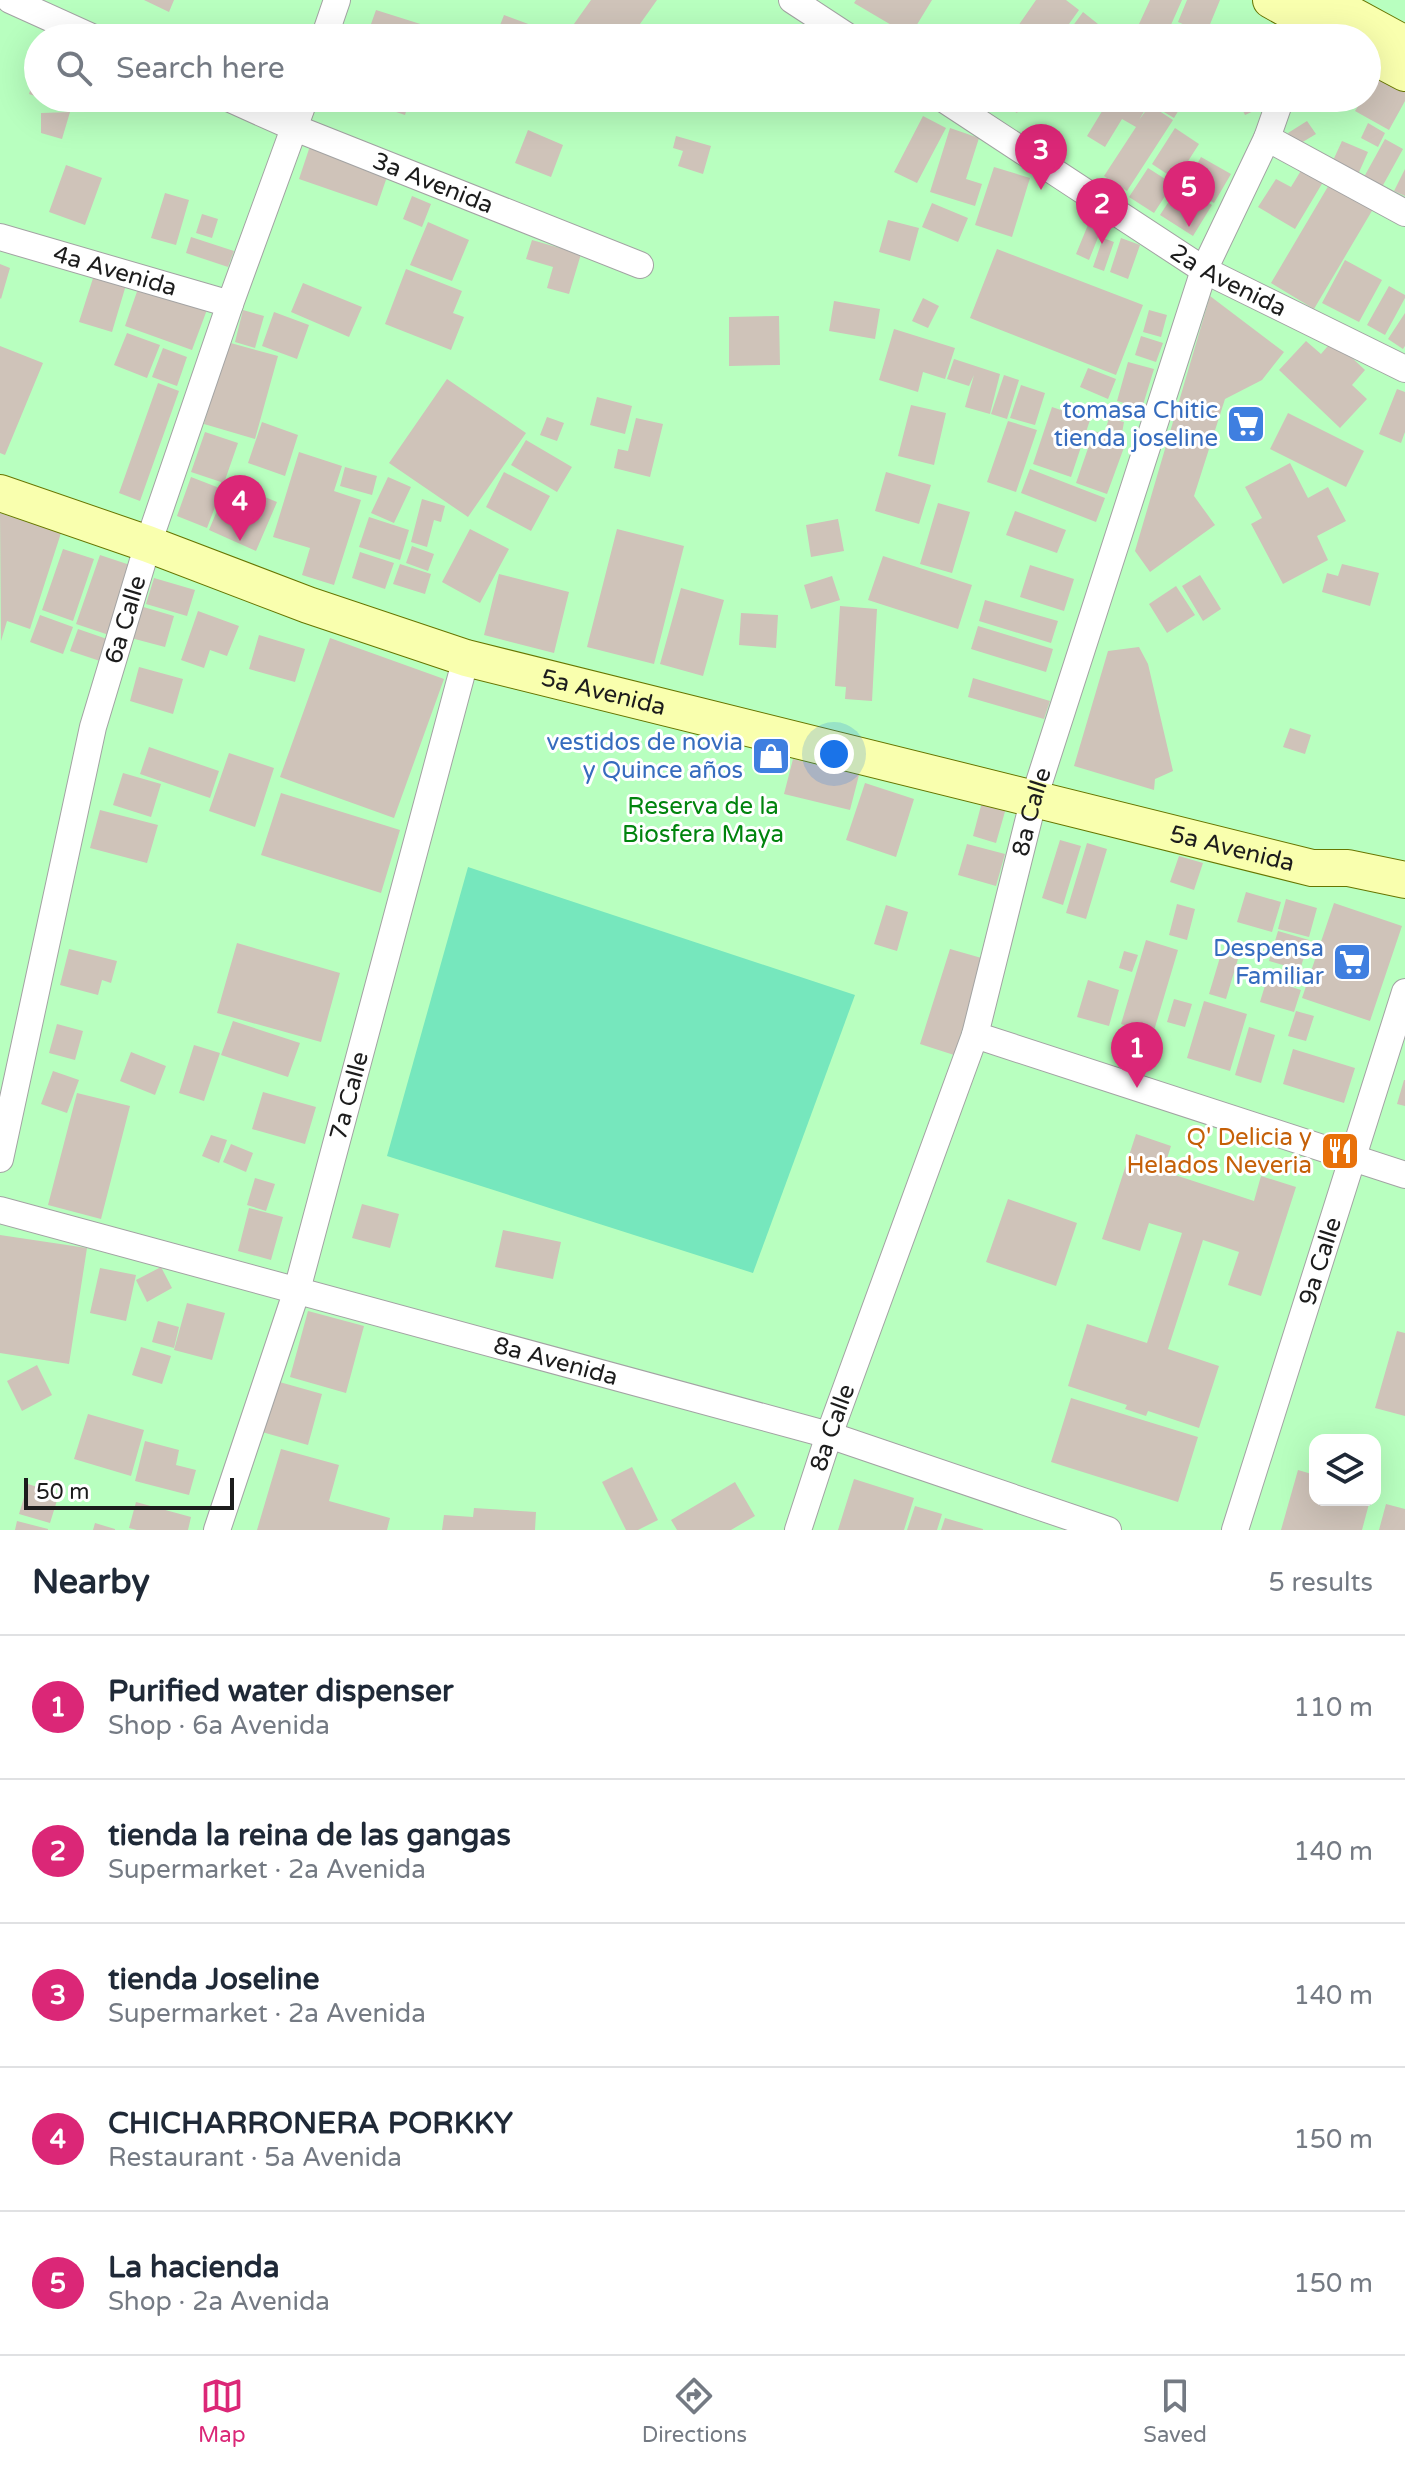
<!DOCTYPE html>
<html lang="en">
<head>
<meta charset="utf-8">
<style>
  :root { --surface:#fff; --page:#f2f2f3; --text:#1f2937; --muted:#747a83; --line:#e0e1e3; --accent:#db2777 }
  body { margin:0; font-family:"Varela Round",sans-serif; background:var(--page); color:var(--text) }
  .controls { position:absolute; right:24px; bottom:24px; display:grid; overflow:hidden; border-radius:16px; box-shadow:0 8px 32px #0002 }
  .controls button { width:72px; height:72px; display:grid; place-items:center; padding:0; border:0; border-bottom:2px solid var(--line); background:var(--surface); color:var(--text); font:40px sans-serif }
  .scale { position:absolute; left:24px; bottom:20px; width:210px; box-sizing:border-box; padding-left:8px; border:4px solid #1c1c1c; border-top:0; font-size:22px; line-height:28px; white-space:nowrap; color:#1c1c1c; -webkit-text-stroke:6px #fff; paint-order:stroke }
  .you { position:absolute; left:834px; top:754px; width:28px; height:28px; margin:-20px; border:6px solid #fff; border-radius:50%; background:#1a73e8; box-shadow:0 0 0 12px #1a73e833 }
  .badge { display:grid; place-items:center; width:52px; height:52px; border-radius:50%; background:var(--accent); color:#fff; font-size:26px; font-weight:700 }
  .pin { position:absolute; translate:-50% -66px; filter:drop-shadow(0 2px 4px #0008) }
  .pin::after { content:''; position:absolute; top:42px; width:28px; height:24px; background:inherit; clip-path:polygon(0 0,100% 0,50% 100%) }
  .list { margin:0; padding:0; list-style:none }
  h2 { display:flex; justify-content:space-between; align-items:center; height:104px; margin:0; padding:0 32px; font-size:34px }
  h2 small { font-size:26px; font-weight:400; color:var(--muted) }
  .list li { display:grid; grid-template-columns:52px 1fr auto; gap:24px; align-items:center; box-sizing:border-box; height:144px; padding:0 32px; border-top:2px solid var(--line) }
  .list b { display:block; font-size:30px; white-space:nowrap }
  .list p { margin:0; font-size:26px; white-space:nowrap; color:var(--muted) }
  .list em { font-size:26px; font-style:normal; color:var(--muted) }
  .icon { flex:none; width:44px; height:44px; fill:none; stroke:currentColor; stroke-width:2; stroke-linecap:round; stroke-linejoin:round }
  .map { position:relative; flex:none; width:1405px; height:1530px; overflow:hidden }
  .search { position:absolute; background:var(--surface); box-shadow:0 8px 32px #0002; left:24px; right:24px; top:24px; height:88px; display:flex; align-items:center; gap:20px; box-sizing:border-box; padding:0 28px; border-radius:44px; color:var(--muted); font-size:30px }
  .sheet { height:824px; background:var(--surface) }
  nav { display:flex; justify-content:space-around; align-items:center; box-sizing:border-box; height:112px; border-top:2px solid var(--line); background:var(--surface); font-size:22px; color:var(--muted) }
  nav a { display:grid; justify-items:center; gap:4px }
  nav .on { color:var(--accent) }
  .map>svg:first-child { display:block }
  .park { fill:#b8ffbf; fill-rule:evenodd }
  .pitch { fill:#76e7bd }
  .building { fill:#cfc3b9 }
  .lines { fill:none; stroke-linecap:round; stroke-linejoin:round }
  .street-casing { stroke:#a3a3a3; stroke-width:28 }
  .secondary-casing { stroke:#677600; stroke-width:38 }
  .street { stroke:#fff; stroke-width:26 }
  .secondary { stroke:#f9ffae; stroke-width:36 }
  .labels { text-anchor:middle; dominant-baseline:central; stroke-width:6; stroke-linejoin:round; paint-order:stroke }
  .street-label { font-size:24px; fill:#1c1c1c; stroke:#fff }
  .shop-label { font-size:24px; fill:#366cbe; stroke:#fff; text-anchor:end }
  .park-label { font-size:24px; fill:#01840e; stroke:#fff }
  .food-label { font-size:24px; fill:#c56008; stroke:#fff; text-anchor:end }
</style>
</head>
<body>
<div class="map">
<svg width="1405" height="1530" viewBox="0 0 1405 1530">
  <rect width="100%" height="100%" fill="#efeae0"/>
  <path class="park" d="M0 0H1405V1530H0ZM38 38H1367V98H38ZM1315 1440H1375V1500H1315Z"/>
  <path class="pitch" d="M468 867 855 995 753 1273 387 1156Z"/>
  <path class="building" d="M144 0H174L169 12Z
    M591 0H657L630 38H564Z
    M856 0H932L910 36 854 3Z
    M1036 0H1066L1079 10 1059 38H1034L1018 26Z
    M1150 0H1182L1166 36 1139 24Z
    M1187 0H1220L1206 34 1178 22Z
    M376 10 433 28 429 38H366Z
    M1083 12 1098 24 1088 38H1064Z
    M504 15 558 35 557 38H495Z
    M1100 29 1113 38H1094Z
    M1134 30 1153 38H1130Z
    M47 31 64 38H43Z
    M1382 64 1405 76V101L1389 130 1355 111 1363 98H1367V90Z
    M34 78 38 79V97L29 94Z
    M44 98H64L62 104Z
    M355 98H410L405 115Z
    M992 98H1026L1017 113Z
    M1110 98H1152L1139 120 1150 105 1173 120 1127 191 1104 176 1136 127 1122 119 1105 147 1087 136Z
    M1159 98H1186L1174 118 1154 106Z
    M1242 98H1253L1258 109 1245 115 1238 100Z
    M70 112 62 139 41 133V113Z
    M923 116 946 128 917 183 894 172Z
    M1307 121 1316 134 1296 146 1288 133Z
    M1368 123 1385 133 1378 147 1361 138Z
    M950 128 979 138 966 179 982 184 975 206 930 192Z
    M1175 128 1199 144 1176 180 1152 164Z
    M528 130 563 145 551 177 515 163Z
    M676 136 711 146 703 174 678 166 683 151 673 148Z
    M1385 139 1403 149 1382 187 1364 177Z
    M1342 141 1368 152 1356 179 1330 167Z
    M311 143 389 171 377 206 299 179Z
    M1201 157 1231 174 1214 203 1185 186Z
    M1305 164 1326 177 1295 229 1258 207 1276 179 1291 187Z
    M66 165 102 178 85 225 49 212Z
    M994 167 1030 178 1012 237 975 225Z
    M1148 168 1173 184 1154 213 1129 197Z
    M1405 169V196L1394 191Z
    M1333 178 1376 204 1314 309 1271 283Z
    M1180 184 1212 205 1193 236 1160 215Z
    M165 193 189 200 176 245 151 238Z
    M412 196 431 204 422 227 403 219Z
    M932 203 968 218 958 242 922 227Z
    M202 214 218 219 212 238 196 233Z
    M888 220 919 228 910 261 879 252Z
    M1090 220 1103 225 1089 260 1076 254Z
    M428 222 469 240 452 281 410 265Z
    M191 237 234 251 228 267 186 253Z
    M1103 238 1114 242 1104 271 1093 267Z
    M1121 238 1140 245 1128 279 1110 272Z
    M532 240 581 254 569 294 547 288 553 267 526 259Z
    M997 249 1143 305 1116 375 970 318Z
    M1345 260 1382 280 1359 322 1322 303Z
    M0 264 10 268 1 299 0 298Z
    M406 269 462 291 453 313 464 317 451 350 385 324Z
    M94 275 126 285 112 332 79 322Z
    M140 283 208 307 192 350 125 326Z
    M303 283 362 307 349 337 291 312Z
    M1389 286 1405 295V298L1385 335 1367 325Z
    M1210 296 1284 352 1262 380 1225 399 1194 496 1215 525 1150 572 1135 551Z
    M923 298 939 306 928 328 912 321Z
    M834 301 880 309 875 339 829 331Z
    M243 310 264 316 255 348 235 342Z
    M1149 310 1167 315 1161 337 1143 332Z
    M274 312 309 325 297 359 262 346Z
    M1405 313V346L1403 349 1388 339Z
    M779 316 780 365 729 366V317Z
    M894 329 955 348 945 379 923 372 918 392 879 380Z
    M127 333 160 345 147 378 114 365Z
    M1141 336 1163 343 1156 362 1135 355Z
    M1333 340 1365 370 1352 385 1367 399 1340 428 1279 370 1306 341 1321 354Z
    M227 342 278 356 255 439 204 424Z
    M0 346 43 363 5 455 0 453Z
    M163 348 187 357 177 386 152 377Z
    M954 359 1000 374 990 414 965 407 974 375 969 386 947 379Z
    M1128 362 1154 369 1142 408 1117 401Z
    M1088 368 1116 379 1108 399 1080 387Z
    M1004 375 1019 380 1007 419 991 414Z
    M447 379 526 433 468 517 389 463Z
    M158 383 179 391 140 501 119 493Z
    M1021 385 1045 393 1035 425 1010 418Z
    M1397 389 1405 392V432L1401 443 1379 434Z
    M597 397 632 406 625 434 590 425Z
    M911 405 946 413 934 465 898 456Z
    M1052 407 1090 420 1071 477 1033 464Z
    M1288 413 1364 451 1346 487 1270 449Z
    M547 417 564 423 557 441 540 435Z
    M636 418 663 424 650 477 614 468 618 449 628 451Z
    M1109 418 1124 422 1122 433 1106 428Z
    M1008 421 1037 430 1016 492 987 482Z
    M262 422 298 435 285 476 248 463Z
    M1094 431 1126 442 1107 494 1076 483Z
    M205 432 238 443 224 483 191 472Z
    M526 440 572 467 557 492 511 465Z
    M299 452 342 466 334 491 361 500 334 585 302 575 310 548 273 537Z
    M1290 463 1308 498 1328 487 1346 521 1317 536 1328 560 1283 584 1251 524 1262 518 1245 487Z
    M345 467 377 476 372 495 340 486Z
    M1030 469 1105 498 1096 522 1021 493Z
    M504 472 550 496 531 531 486 507Z
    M886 472 931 485 919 524 875 511Z
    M191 477 222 489 207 528 177 516Z
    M388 477 411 487 394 523 371 513Z
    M229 482 277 502 256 551 209 530Z
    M422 499 445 506 441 522 434 520 427 547 411 542Z
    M938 503 970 512 952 573 920 564Z
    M1015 511 1066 530 1057 553 1006 535Z
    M0 513 61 533 30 629 7 621 1 641Z
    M369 517 409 530 400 560 359 547Z
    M838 519 844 551 811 557 806 525Z
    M470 529 509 549 480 603 442 582Z
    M617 529 684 546 654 664 587 647Z
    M412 546 434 554 428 571 406 563Z
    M63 549 94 559 73 621 42 610Z
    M360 552 394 563 385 589 352 578Z
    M100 555 133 566 109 635 76 624Z
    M883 556 972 585 958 629 868 600Z
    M400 564 431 574 425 594 393 584Z
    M1342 564 1379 573 1370 606 1322 592 1327 573 1338 576Z
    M1030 565 1074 579 1064 611 1020 597Z
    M499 574 569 592 554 653 484 635Z
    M1200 575 1221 609 1203 621 1182 586Z
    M832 576 840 600 811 609 804 585Z
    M154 578 195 590 187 616 146 604Z
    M1176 586 1195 615 1167 633 1149 604Z
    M681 588 724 600 703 676 660 664Z
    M985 600 1058 621 1051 643 979 621Z
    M140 606 174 616 165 647 131 638Z
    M840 606 877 609 872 701 845 699 846 687 835 686Z
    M198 611 239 626 227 656 210 650 204 668 181 660Z
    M741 613 778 615 776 648 739 645Z
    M40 615 73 627 63 654 30 642Z
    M978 626 1053 649 1046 672 971 649Z
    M78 629 107 639 100 661 70 651Z
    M259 635 305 649 295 682 249 669Z
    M330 638 444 679 394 818 280 777Z
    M1139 647 1148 664 1173 771 1155 779 1154 790 1074 766 1108 651Z
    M139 667 183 679 173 714 130 701Z
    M973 678 1050 701 1044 719 968 697Z
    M1290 728 1311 735 1305 754 1283 747Z
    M149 747 219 771 210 798 140 774Z
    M229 753 274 768 255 827 209 811Z
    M793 759 859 775 850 810 784 794Z
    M123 773 161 784 151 817 113 805Z
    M865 783 914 799 896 857 846 840Z
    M281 793 400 830 381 893 261 855Z
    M982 802 1006 808 996 843 973 836Z
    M100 810 158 825 147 863 90 848Z
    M1060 840 1081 846 1063 905 1042 898Z
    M1087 843 1107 849 1086 919 1066 913Z
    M967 844 1005 854 996 886 958 875Z
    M1179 856 1203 863 1194 890 1170 882Z
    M1246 892 1281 902 1272 932 1237 922Z
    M1286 899 1317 908 1309 937 1278 929Z
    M1334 903 1402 926 1370 1021 1302 998Z
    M1177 904 1195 909 1187 940 1169 935Z
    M886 905 908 912 897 951 874 944Z
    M1278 931 1309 940 1300 970 1269 961Z
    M1146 940 1178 950 1153 1034 1121 1024Z
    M237 943 340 973 321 1042 217 1013Z
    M69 949 117 961 111 983 102 980 98 995 60 985Z
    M950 949 985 959 954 1055 920 1044Z
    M1124 951 1138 955 1132 972 1119 968Z
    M1221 954 1238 959 1226 999 1209 994Z
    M1267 979 1301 990 1294 1012 1260 1002Z
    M1088 980 1119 990 1109 1026 1077 1017Z
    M1174 999 1192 1004 1185 1027 1167 1022Z
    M1204 1001 1247 1014 1230 1071 1187 1058Z
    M1296 1011 1314 1016 1306 1041 1288 1036Z
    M233 1021 300 1043 288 1077 221 1055Z
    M57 1024 83 1031 75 1060 49 1053Z
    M1249 1027 1275 1035 1261 1083 1235 1075Z
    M194 1045 220 1053 204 1101 179 1093Z
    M1293 1049 1355 1068 1344 1103 1283 1084Z
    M131 1052 166 1066 155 1095 120 1081Z
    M53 1071 79 1080 67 1113 41 1104Z
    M1404 1080H1405V1106L1397 1104Z
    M263 1092 316 1107 305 1144 252 1129Z
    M77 1093 130 1106 101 1219 48 1205Z
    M1136 1134 1171 1146 1163 1171 1254 1201 1261 1176 1296 1187 1261 1296 1228 1285 1239 1252 1203 1240 1168 1349 1219 1366 1199 1428 1148 1411 1146 1416 1125 1409 1127 1405 1068 1386 1087 1324 1147 1343 1182 1233 1149 1223 1140 1251 1102 1239Z
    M211 1135 227 1140 219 1163 202 1156Z
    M231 1144 253 1153 246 1172 223 1162Z
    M255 1178 275 1184 266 1211 247 1205Z
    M1008 1199 1077 1223 1056 1286 986 1262Z
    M362 1204 399 1214 390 1248 352 1238Z
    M249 1208 283 1217 271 1260 238 1251Z
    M503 1230 561 1242 553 1279 495 1267Z
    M0 1235 87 1248 69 1364 0 1353Z
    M161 1267 172 1288 147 1302 136 1280Z
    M100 1268 136 1275 126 1321 90 1313Z
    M187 1303 225 1313 212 1360 174 1350Z
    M308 1311 364 1326 346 1393 290 1377Z
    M158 1321 179 1327 174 1348 152 1342Z
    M1397 1331 1405 1333V1416L1375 1408Z
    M141 1347 171 1356 162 1384 132 1375Z
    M37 1365 52 1395 22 1411 7 1381Z
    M276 1381 322 1394 308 1445 262 1432Z
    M1071 1398 1198 1437 1178 1502 1051 1462Z
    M88 1414 144 1430 131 1476 74 1459Z
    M145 1441 179 1450 176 1465 196 1470 189 1495 135 1481Z
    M281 1449 339 1465 329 1501 390 1518 387 1530H257Z
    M632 1467 658 1520 638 1530H626L602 1482Z
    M1298 1470 1315 1475V1500H1370L1362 1530H1281Z
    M854 1479 914 1498 904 1530H838Z
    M735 1482 755 1516 731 1530H677L671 1520Z
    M28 1484 59 1494 50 1523 19 1514Z
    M136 1502 191 1517 188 1530H137L129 1528Z
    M1386 1504 1405 1509V1530H1379Z
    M915 1506 942 1514 937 1530H907Z
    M474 1508 536 1512 535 1530H442L444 1515 473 1517Z
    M945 1518 983 1529V1530H941Z
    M17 1521 48 1529V1530H15Z
    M95 1523 115 1529V1530H93Z"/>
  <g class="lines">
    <g class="street-casing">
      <g id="street">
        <path d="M10 0 94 38"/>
        <path d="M792 0 850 38"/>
        <path d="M324 38 337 0"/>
        <path id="s1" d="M228 98 295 128 640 265"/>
        <path id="s2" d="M942 98 1204 270 1405 369"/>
        <path d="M1267 138 1405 213"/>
        <path id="s3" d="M0 237 230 304"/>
        <path d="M975 1035 1405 1175"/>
        <path id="s4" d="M0 1159 93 727 148 544 230 304 305 98"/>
        <path id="s5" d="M0 1210 829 1435 1108 1530"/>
        <path id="s6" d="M217 1530 297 1290 466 658"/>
        <path id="s7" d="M798 1530 829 1435 975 1035 1034 798 1204 270 1267 138 1281 98"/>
        <path id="s8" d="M1235 1530 1405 992"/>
      </g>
    </g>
    <g class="secondary-casing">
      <g id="secondary">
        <path d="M1271 0 1339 38"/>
        <path d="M1324 0 1405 44"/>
        <path d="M1367 53 1405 73"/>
        <path id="s9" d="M0 493 148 544 308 605 466 658 1312 868H1348L1405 880"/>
      </g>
    </g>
    <use href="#street" class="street"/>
    <use href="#secondary" class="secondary"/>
  </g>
  <defs>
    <g id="supermarket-square" transform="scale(2)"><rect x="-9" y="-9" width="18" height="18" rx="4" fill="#3f7fe0" stroke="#fff"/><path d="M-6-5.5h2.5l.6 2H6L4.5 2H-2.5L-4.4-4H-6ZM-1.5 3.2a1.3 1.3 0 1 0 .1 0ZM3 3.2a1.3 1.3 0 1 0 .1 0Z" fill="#fff"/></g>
    <g id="shop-square" transform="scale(2)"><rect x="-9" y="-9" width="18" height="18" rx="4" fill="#3f7fe0" stroke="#fff"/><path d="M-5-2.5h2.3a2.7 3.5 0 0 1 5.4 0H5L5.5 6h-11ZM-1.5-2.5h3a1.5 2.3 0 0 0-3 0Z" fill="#fff"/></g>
    <g id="restaurant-square" transform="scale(2)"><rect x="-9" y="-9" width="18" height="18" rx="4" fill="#e8710a" stroke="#fff"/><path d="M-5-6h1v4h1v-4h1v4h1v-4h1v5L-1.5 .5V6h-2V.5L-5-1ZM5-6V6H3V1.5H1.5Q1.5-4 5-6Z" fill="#fff"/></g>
  </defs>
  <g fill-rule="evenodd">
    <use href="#supermarket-square" x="1246" y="424"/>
    <use href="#shop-square" x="771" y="756"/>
    <use href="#supermarket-square" x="1352" y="962"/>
    <use href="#restaurant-square" x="1340" y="1151"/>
  </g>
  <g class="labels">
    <g class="street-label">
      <text stroke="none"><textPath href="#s1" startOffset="222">3a Avenida</textPath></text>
      <text stroke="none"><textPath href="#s3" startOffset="120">4a Avenida</textPath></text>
      <text stroke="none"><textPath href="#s2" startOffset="340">2a Avenida</textPath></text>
      <text stroke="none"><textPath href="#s4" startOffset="554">6a Calle</textPath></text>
      <text stroke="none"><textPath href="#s9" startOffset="636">5a Avenida</textPath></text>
      <text stroke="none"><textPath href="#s7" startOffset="756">8a Calle</textPath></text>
      <text stroke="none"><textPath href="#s9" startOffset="1284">5a Avenida</textPath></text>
      <text stroke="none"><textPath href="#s6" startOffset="454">7a Calle</textPath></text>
      <text stroke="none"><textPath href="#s8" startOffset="282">9a Calle</textPath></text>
      <text stroke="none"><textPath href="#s5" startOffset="576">8a Avenida</textPath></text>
      <text stroke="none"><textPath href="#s7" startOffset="108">8a Calle</textPath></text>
    </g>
    <g class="shop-label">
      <text x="1218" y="410">tomasa Chitic<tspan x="1218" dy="28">tienda joseline</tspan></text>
      <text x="743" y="742">vestidos de novia<tspan x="743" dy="28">y Quince años</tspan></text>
      <text x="1324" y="948">Despensa<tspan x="1324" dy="28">Familiar</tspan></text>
    </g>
    <g class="park-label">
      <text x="703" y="806">Reserva de la<tspan x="703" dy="28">Biosfera Maya</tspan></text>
    </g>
    <g class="food-label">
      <text x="1312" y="1137">Q' Delicia y<tspan x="1312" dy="28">Helados Neveria</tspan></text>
    </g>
  </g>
</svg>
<div class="controls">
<button><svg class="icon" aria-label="layers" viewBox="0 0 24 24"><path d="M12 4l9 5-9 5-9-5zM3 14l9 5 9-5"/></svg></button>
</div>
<div class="scale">50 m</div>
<div class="you"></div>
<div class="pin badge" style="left:1137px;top:1088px">1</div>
<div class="pin badge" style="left:1102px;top:244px">2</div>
<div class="pin badge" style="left:1041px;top:190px">3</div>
<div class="pin badge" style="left:240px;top:541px">4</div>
<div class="pin badge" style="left:1189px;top:227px">5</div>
<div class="search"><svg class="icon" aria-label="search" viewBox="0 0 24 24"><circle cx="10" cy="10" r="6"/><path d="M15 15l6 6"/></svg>Search here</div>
</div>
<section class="sheet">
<h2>Nearby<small>5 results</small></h2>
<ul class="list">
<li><span class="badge">1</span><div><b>Purified water dispenser</b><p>Shop · 6a Avenida</p></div><em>110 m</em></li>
<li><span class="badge">2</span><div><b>tienda la reina de las gangas</b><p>Supermarket · 2a Avenida</p></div><em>140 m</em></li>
<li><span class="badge">3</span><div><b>tienda Joseline</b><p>Supermarket · 2a Avenida</p></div><em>140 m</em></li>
<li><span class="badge">4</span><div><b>CHICHARRONERA PORKKY</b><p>Restaurant · 5a Avenida</p></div><em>150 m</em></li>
<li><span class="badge">5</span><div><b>La hacienda</b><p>Shop · 2a Avenida</p></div><em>150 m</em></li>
</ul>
</section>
<nav>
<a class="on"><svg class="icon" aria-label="map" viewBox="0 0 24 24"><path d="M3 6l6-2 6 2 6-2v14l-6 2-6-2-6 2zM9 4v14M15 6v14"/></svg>Map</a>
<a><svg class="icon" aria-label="directions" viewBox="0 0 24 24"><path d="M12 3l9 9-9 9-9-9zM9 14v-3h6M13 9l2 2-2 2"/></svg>Directions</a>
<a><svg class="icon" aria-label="saved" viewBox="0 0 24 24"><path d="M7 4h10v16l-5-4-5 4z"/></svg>Saved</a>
</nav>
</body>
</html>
